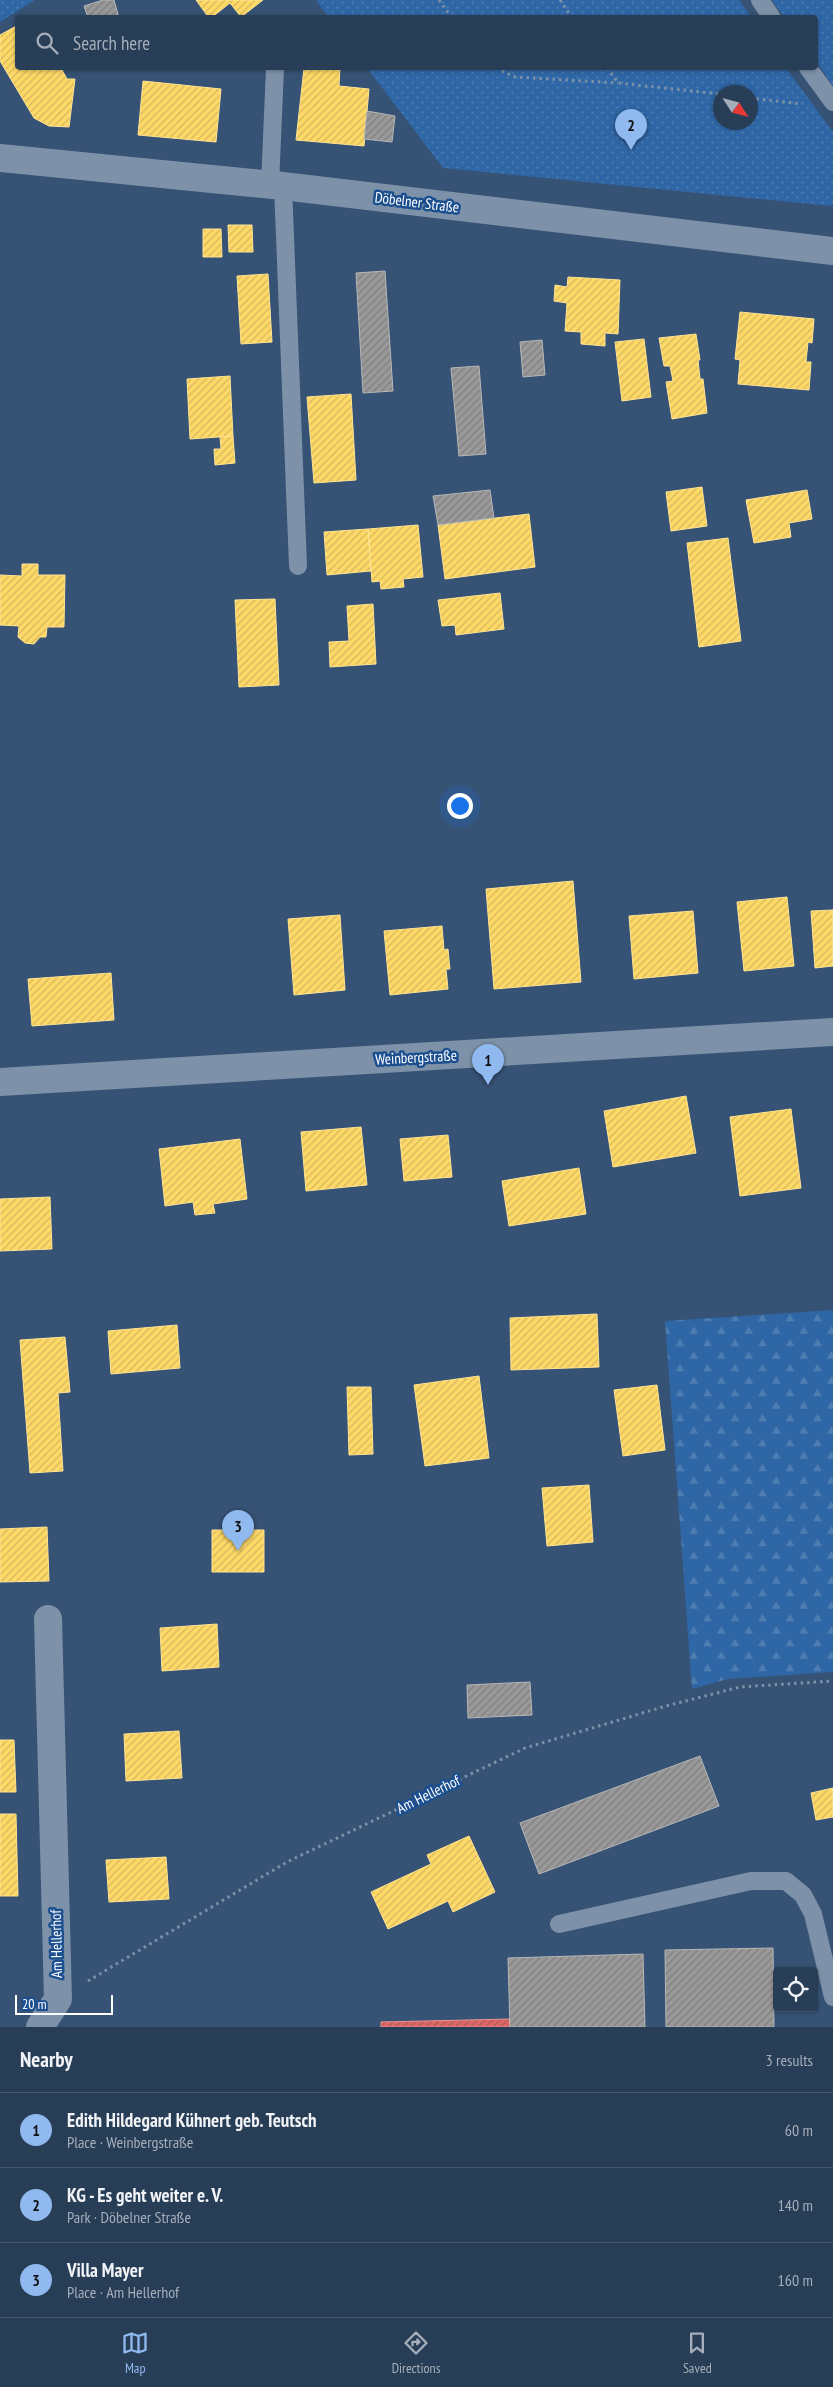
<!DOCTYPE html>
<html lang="en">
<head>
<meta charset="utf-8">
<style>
  :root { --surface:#283e57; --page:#344961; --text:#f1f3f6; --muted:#a5aeba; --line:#44576d; --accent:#90b9f0 }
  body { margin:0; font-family:"PT Sans Narrow",sans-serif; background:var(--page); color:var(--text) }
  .controls { position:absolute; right:15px; bottom:15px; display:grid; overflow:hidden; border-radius:5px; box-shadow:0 1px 4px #0004 }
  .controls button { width:45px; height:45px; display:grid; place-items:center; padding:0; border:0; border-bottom:1px solid var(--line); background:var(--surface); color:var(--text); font:25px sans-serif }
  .compass { position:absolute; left:713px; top:85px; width:45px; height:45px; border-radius:50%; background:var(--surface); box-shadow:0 1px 4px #0004; rotate:126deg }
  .scale { position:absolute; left:15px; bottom:12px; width:98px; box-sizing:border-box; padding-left:5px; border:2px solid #fff; border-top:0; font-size:14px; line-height:18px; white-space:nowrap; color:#fff; -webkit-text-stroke:4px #1b4f8f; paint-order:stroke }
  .you { position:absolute; left:459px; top:805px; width:18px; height:18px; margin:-12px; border:4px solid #fff; border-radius:50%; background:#1a73e8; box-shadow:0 0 0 8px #1a73e833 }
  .badge { display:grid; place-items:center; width:32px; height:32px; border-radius:50%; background:var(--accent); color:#111; font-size:16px; font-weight:700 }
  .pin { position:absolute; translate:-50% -41px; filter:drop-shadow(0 1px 2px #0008) }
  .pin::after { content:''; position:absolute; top:26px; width:18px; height:15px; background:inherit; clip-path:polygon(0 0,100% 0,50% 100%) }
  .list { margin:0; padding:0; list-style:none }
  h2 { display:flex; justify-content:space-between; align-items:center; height:65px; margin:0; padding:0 20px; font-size:21px }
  h2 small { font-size:16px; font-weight:400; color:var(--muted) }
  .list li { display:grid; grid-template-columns:32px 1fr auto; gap:15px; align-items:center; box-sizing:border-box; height:75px; padding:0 20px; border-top:1px solid var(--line) }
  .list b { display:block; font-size:19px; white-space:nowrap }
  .list p { margin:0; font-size:16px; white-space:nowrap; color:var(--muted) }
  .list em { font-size:16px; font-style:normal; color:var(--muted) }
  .icon { flex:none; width:28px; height:28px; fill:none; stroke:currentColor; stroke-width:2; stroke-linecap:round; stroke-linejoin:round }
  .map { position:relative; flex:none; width:833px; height:2027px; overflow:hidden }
  .search { position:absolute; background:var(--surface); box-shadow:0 1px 4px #0004; left:15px; right:15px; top:15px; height:55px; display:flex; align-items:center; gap:12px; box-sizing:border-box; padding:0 18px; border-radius:5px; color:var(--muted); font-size:19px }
  .sheet { height:290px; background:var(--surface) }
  nav { display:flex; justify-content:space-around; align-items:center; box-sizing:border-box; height:70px; border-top:1px solid var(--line); background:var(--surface); font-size:14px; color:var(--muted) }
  nav a { display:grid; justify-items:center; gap:2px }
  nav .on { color:var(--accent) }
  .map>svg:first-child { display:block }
  .forest { fill:url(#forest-firs) }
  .park { fill:url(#park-dots); fill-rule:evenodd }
  .homes { fill:url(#homes-hatch); stroke:#ffe494 }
  .shops { fill:url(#shops-hatch); stroke:#e99494 }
  .industry { fill:url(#industry-hatch); stroke:#b8b8b8 }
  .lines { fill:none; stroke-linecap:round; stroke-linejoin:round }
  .path { stroke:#7d92a8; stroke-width:3; stroke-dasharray:2.5 4; stroke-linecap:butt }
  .lane { stroke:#7d92a8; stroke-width:18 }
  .street { stroke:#7d92a8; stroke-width:28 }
  .labels { text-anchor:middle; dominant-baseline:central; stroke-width:5; stroke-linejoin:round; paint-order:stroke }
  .street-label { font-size:15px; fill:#fff; stroke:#1b4f8f }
</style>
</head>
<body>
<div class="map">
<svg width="833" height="2027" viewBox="0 0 833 2027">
  <defs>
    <pattern id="forest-firs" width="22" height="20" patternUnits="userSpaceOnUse" patternTransform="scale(1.25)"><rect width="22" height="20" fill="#2f66a5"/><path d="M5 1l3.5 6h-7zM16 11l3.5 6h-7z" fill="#4e7db2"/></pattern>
    <pattern id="park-dots" width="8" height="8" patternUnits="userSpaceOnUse" patternTransform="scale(1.25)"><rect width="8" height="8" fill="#2f66a5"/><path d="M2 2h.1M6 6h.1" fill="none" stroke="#4e7db2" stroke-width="1.8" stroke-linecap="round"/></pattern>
    <pattern id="homes-hatch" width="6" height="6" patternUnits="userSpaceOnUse" patternTransform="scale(1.25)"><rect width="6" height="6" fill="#ffd966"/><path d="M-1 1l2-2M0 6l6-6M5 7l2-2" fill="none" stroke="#d2b660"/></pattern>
    <pattern id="shops-hatch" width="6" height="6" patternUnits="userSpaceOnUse" patternTransform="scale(1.25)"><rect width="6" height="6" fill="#e06666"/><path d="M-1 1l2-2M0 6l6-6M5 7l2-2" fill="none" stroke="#ac5d5d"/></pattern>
    <pattern id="industry-hatch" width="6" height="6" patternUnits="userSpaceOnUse" patternTransform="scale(1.25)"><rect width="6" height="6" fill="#999"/><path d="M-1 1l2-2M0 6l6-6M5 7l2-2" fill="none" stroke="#7e7e7e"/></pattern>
  </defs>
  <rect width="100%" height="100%" fill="#365274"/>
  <path class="forest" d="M833 1310V1672L728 1679 692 1689 665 1321Z"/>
  <path class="park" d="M0 0H35L0 22Z
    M316 0H739L751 17 329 18Z
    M772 0H833V86L816 61V18L784 17Z
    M367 68H786L833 132V203L831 206 443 168ZM750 92V122H720V92Z"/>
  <path class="homes" d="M196 0H263L241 17 230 3 211 18H209Z
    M18 25V68H61L67 79H75L69 127 49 126 34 118 0 61V35Z
    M304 68H340L339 86 369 89 364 146 296 140Z
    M143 81 221 89 216 142 138 135Z
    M228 225H252L253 252H229Z
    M203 229H221L222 257H203Z
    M268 274 272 342 241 344 237 276Z
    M568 277 620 280 618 334 605 333V346L581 344V332L565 331 567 303 554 301 555 285 567 287Z
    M740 312 814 319 812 343 808 342 806 362H811L809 390 738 384 740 360 735 359Z
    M696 334 700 360H698L699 369 700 379H703L707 413 672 419 666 382 673 381 670 366H664L659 338Z
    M644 339 651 397 622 401 615 342Z
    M230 376 233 436 190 439 187 379Z
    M351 394 356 480 314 483 307 397Z
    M233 436 235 463 215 465 214 449H221L220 437Z
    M702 487 707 526 671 531 666 492Z
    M807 490 812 519 789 523 791 537 754 543 746 500Z
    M529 514 535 567 445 579 438 525Z
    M418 525 423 577 403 579 404 587 381 589 380 581 372 582 368 529Z
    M368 529 371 571 327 575 324 532Z
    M728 538 741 641 699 647 687 543Z
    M22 564H38V575H65L64 627H47L46 637H40L34 644 25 643 18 637 19 626 0 625V575L22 576Z
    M500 593 504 629 456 635 455 625 442 626 438 600Z
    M275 599 279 685 239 687 235 600Z
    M373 604 376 664 330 667 329 642 349 641 347 606Z
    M573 881 581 982 494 989 486 889Z
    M787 897 794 966 744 971 737 902Z
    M833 910V966L815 968 811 911Z
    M693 911 698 973 634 979 629 916Z
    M340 915 345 990 294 995 288 919Z
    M442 926 444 950 448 949 449 960 450 969H446L448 989 390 995 384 931Z
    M111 973 114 1020 32 1026 28 979Z
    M686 1096 696 1153 613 1167 604 1111Z
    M791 1109 801 1188 740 1196 730 1117Z
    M361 1127 367 1185 306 1191 301 1132Z
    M448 1135 452 1177 404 1181 400 1139Z
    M240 1139 247 1199 213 1204 215 1213 195 1215 193 1202 165 1206 159 1149Z
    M579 1168 586 1214 509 1226 502 1181Z
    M50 1197 52 1249 0 1251V1199Z
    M597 1314 599 1367 511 1370 510 1318Z
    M177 1325 180 1368 111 1374 108 1331Z
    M65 1337 70 1392 58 1393 63 1471 30 1473 20 1340Z
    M479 1376 489 1458 425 1466 414 1385Z
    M657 1385 665 1450 623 1456 614 1390Z
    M347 1387H371L373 1454 349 1455Z
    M589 1485 593 1542 547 1546 542 1488Z
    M47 1527 49 1581 0 1582V1529Z
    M212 1530H264V1572H212Z
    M217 1624 219 1667 162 1671 160 1628Z
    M179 1731 182 1778 126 1781 124 1734Z
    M0 1740H14L16 1792H0Z
    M833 1788V1817L816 1820 811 1793Z
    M0 1814H16L18 1896H0Z
    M469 1836 495 1892 453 1912 448 1901 388 1929 371 1892 431 1864 427 1855Z
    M166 1857 169 1899 109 1902 106 1860Z"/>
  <path class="shops" d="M510 2019V2027H381V2022Z"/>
  <path class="industry" d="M103 0H114L119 18H88L84 6Z
    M367 111 395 116 392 142 364 139Z
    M385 271 393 391 363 393 356 273Z
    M542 340 545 375 523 377 520 342Z
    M479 366 486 454 459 456 451 368Z
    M490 490 494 518 438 525 433 496Z
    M530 1682 532 1715 468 1718 467 1685Z
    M700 1756 719 1806 539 1874 520 1823Z
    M773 1948 774 2027H666L665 1950Z
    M643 1954 645 2027H510L508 1958Z"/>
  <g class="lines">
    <path class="path" d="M439 0 452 18
      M560 0 572 18
      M496 68 515 77 618 83
      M607 68 618 83 720 94
      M750 98 802 104
      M88 1981 287 1862 525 1748 666 1706 740 1687 833 1681"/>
    <path class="lane" d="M760 0 772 18
      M808 68 833 102
      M270 185 275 68
      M283 186 298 566
      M559 1924 751 1881H786L803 1895 813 1914 833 1997"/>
    <path class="street" d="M0 158 283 186 833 251
      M0 1082 833 1032
      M40 2027 58 1999 48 1619"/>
  </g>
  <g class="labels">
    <g class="street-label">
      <text transform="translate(417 202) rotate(7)">Döbelner Straße</text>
      <text transform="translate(416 1057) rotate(-3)">Weinbergstraße</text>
      <text transform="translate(428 1794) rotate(-26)">Am Hellerhof</text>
      <text transform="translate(56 1944) rotate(-91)">Am Hellerhof</text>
    </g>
  </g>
</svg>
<div class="controls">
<button><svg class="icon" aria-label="locate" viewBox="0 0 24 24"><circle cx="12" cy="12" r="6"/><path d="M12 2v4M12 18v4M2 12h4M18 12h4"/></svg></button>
</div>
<svg class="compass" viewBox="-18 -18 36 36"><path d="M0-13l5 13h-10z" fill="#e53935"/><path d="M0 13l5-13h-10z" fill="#a5aeba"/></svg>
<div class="scale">20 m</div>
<div class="you"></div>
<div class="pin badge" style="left:488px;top:1085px">1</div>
<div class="pin badge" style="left:631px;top:150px">2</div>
<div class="pin badge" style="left:238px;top:1551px">3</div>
<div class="search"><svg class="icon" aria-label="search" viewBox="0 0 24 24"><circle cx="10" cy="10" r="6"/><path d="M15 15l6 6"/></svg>Search here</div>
</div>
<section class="sheet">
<h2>Nearby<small>3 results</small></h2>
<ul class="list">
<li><span class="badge">1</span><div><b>Edith Hildegard Kühnert geb. Teutsch</b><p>Place · Weinbergstraße</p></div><em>60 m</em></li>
<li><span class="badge">2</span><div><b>KG - Es geht weiter e. V.</b><p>Park · Döbelner Straße</p></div><em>140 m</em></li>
<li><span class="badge">3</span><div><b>Villa Mayer</b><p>Place · Am Hellerhof</p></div><em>160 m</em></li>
</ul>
</section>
<nav>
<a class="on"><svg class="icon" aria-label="map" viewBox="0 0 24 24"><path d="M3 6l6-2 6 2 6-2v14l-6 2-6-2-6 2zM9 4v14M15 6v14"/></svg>Map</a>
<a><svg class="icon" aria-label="directions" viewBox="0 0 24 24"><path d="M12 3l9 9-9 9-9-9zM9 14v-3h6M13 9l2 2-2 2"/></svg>Directions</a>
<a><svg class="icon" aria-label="saved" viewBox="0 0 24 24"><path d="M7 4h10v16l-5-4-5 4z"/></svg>Saved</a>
</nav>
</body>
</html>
